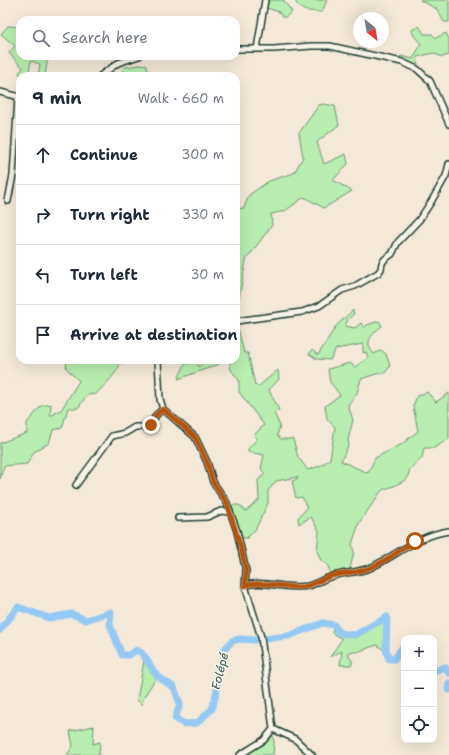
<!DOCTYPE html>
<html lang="en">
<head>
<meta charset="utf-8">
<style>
  :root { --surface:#fff; --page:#f6f6f7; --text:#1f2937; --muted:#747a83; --line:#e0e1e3 }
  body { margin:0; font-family:"Shantell Sans",sans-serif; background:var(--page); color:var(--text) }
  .controls { position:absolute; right:12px; bottom:12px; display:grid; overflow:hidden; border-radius:8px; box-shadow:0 4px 16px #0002 }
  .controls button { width:36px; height:36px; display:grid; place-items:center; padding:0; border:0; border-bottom:1px solid var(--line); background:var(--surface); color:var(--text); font:20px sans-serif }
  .compass { position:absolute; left:353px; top:12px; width:36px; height:36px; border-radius:50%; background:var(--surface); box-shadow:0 4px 16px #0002; rotate:149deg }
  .stop { position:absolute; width:12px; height:12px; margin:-9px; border:3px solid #b45309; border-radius:50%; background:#fff }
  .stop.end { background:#b45309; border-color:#fff; box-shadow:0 1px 4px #0008 }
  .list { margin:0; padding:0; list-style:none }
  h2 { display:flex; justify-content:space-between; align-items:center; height:52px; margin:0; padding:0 16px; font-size:17px }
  h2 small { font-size:13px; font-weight:400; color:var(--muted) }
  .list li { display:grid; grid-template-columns:26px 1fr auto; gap:12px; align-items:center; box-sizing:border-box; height:60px; padding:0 16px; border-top:1px solid var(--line) }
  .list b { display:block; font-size:15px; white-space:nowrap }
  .list em { font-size:13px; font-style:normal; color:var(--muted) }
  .icon { flex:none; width:22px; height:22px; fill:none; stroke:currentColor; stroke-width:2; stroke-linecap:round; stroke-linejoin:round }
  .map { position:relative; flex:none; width:449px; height:755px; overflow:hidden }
  .search { position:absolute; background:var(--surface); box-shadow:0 4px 16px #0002; left:16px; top:16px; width:224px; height:44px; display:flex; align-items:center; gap:10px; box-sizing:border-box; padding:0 14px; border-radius:12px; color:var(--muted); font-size:15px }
  .panel { position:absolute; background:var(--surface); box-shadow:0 4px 16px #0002; left:16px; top:72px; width:224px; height:292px; border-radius:12px }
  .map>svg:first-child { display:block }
  .green { fill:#b8eeaf; stroke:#6c9672 }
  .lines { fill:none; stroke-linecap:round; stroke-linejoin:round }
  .river { stroke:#95c9f3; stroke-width:7 }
  .minor-casing { stroke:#1f3d34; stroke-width:8 }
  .minor { stroke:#f7f3e8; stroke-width:5 }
  .route { stroke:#b45309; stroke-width:5 }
  .labels { text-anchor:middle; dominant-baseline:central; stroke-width:3.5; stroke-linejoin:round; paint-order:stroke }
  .water-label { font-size:12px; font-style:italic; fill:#37595a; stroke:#f7f3e8 }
</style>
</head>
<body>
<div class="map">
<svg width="449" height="755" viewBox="0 0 449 755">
  <rect width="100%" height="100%" fill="#f4e9d8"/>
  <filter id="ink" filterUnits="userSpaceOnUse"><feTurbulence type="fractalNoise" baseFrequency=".025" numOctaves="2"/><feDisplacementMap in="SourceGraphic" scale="8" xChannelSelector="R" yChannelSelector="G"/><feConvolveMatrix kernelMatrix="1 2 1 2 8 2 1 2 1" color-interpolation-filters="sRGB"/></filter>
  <g filter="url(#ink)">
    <path class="green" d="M269 0H284V1L292 12 284 18 279 12 267 8Z
      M295 0H327L322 12C310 11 300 13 295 0Z
      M420 0H449V22H444L437 9Z
      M8 26 20 27V56H48L45 76H38L40 64 31 61 28 76H21L19 73 23 68 9 53 15 46 1 34Z
      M419 26 424 34H432L436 38 446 33 449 39V55L442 57 433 53 417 57 418 67 397 59 401 56 413 59 421 44 414 36 412 30Z
      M146 64 150 76H121L120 74 125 67Z
      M323 104 335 106 339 125 317 142 324 164 346 154 348 164 333 180 352 191 324 208 304 197 285 211 271 214 272 225 246 260 236 314V209L244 208 249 195 269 181 294 173 303 157 299 133 319 105Z
      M353 310 354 314 348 319 345 326 355 328 361 323 364 328 367 325 379 321 382 326C372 334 363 342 374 354L381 350 386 354 390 366 385 373H379L361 379 357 393 348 405 353 420 348 440 349 444 341 461 368 473 375 458 402 444 418 431 413 406 417 396 427 392 436 402 449 393V439L434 448H424L422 458 410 469 407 479 394 486 382 490 359 523 352 544 354 552 349 573 332 576 327 564 321 561 317 551 319 531 311 517 299 524 298 518 307 508 302 497 296 498 292 481 297 479 298 477 276 481 268 491V503L255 530 247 538H239L236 527 227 511 233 505H239L246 511 259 500 258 480 265 474 261 469 264 455 248 452V449L257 439 254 435 264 425 239 392V380L231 370 229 360H236V324H237L244 353H248L255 385 259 386 278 370 279 379 269 390 279 410 274 413 280 426 277 435 281 439H293L298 457 308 470 320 466 330 459 335 427 327 419 325 406 340 395 330 382 328 369 350 363 355 367 368 358 366 352 363 353V344L336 349 330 360 317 359 309 354 312 350 318 355 336 326Z
      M67 360H121C119 373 104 385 96 394L87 395 78 408H68L62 428 53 430 49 443 34 452 27 464 4 466 0 479V443L27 433V423L41 406 51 404 50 416 61 410 79 381 66 368Z
      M190 360H197L196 362 199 367 206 360H225L217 365 178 379 185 364 191 363Z
      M381 619 384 620 386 624 385 635 387 647 382 649 377 645 357 652H349V657L352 660V665H340L342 651 330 657 342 639 332 633 333 628 344 635 354 638 375 626Z
      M144 661 156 678C151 687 143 695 142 705L137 700Z
      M94 726 93 744 100 742 99 755H67L73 746 70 731Z
      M273 736 274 742 273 755H243Z"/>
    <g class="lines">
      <path class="river" d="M0 630 18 607 49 618 72 614 86 620 111 612 110 625 122 655H129L137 650C146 654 149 666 155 673 161 680 167 683 174 687L180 704 175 718 184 724 197 723 212 709 217 690 218 670 224 661V650L232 641 240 639 254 640 288 636 323 623 334 625 339 633 355 635 387 617 386 650 389 659H395L401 649 404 651
        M434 671 445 667 449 673
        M449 683 448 689 449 690"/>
      <g class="minor-casing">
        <path id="minor" d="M236 49H274L311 46H330L402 62 417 69 430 81 449 124
          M257 49 265 0
          M100 76 118 63 139 56
          M0 92 20 97
          M8 201 13 175 18 97
          M236 321 302 312 319 306 342 290 355 286 378 273 381 269 382 263 385 259 392 254 398 242 419 220 431 202 446 176 449 164
          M158 360 160 399 163 409 195 437 207 462 213 482 227 503 237 531 246 571 245 586 261 637 273 729 295 739 312 755
          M76 485 112 436 125 433 135 427H148L151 425 156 415 163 409
          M178 518 207 517 221 511 230 512
          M245 586C260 579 289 590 308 586 316 584 323 579 330 577 344 572 359 573 372 567 398 554 419 535 449 531
          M240 755 264 740 273 729"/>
      </g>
      <use href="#minor" class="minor"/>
    </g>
  </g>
  <g class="lines" filter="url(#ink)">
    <path class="route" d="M151 425 156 415 163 409 195 437 207 462 213 482 227 503 241 548 246 571 245 586C257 580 286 588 302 587 313 586 321 579 331 576 343 573 355 573 367 569 384 563 400 550 415 541"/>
  </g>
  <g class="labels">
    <g class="water-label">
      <text transform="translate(220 671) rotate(-76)">Folépé</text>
    </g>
  </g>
</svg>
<div class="controls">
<button>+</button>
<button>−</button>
<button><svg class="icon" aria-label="locate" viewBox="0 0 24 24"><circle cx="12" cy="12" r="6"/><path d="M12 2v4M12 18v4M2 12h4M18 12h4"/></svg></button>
</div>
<svg class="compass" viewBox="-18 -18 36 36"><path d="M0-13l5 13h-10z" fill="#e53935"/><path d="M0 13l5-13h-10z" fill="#747a83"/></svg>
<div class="stop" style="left:415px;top:541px"></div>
<div class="stop end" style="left:151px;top:425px"></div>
<div class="search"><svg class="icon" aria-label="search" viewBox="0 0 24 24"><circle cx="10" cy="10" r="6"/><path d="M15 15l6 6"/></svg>Search here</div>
<section class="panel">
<h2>9 min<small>Walk · 660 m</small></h2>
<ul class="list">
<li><svg class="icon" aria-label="ahead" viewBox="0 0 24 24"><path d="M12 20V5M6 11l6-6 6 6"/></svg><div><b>Continue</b></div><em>300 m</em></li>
<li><svg class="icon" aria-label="right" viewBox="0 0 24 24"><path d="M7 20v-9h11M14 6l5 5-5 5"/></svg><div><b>Turn right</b></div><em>330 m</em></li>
<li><svg class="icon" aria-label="left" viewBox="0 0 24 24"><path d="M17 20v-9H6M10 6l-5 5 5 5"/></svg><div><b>Turn left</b></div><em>30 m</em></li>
<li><svg class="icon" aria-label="arrive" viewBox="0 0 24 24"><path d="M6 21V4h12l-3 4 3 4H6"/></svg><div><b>Arrive at destination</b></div></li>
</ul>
</section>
</div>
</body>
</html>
